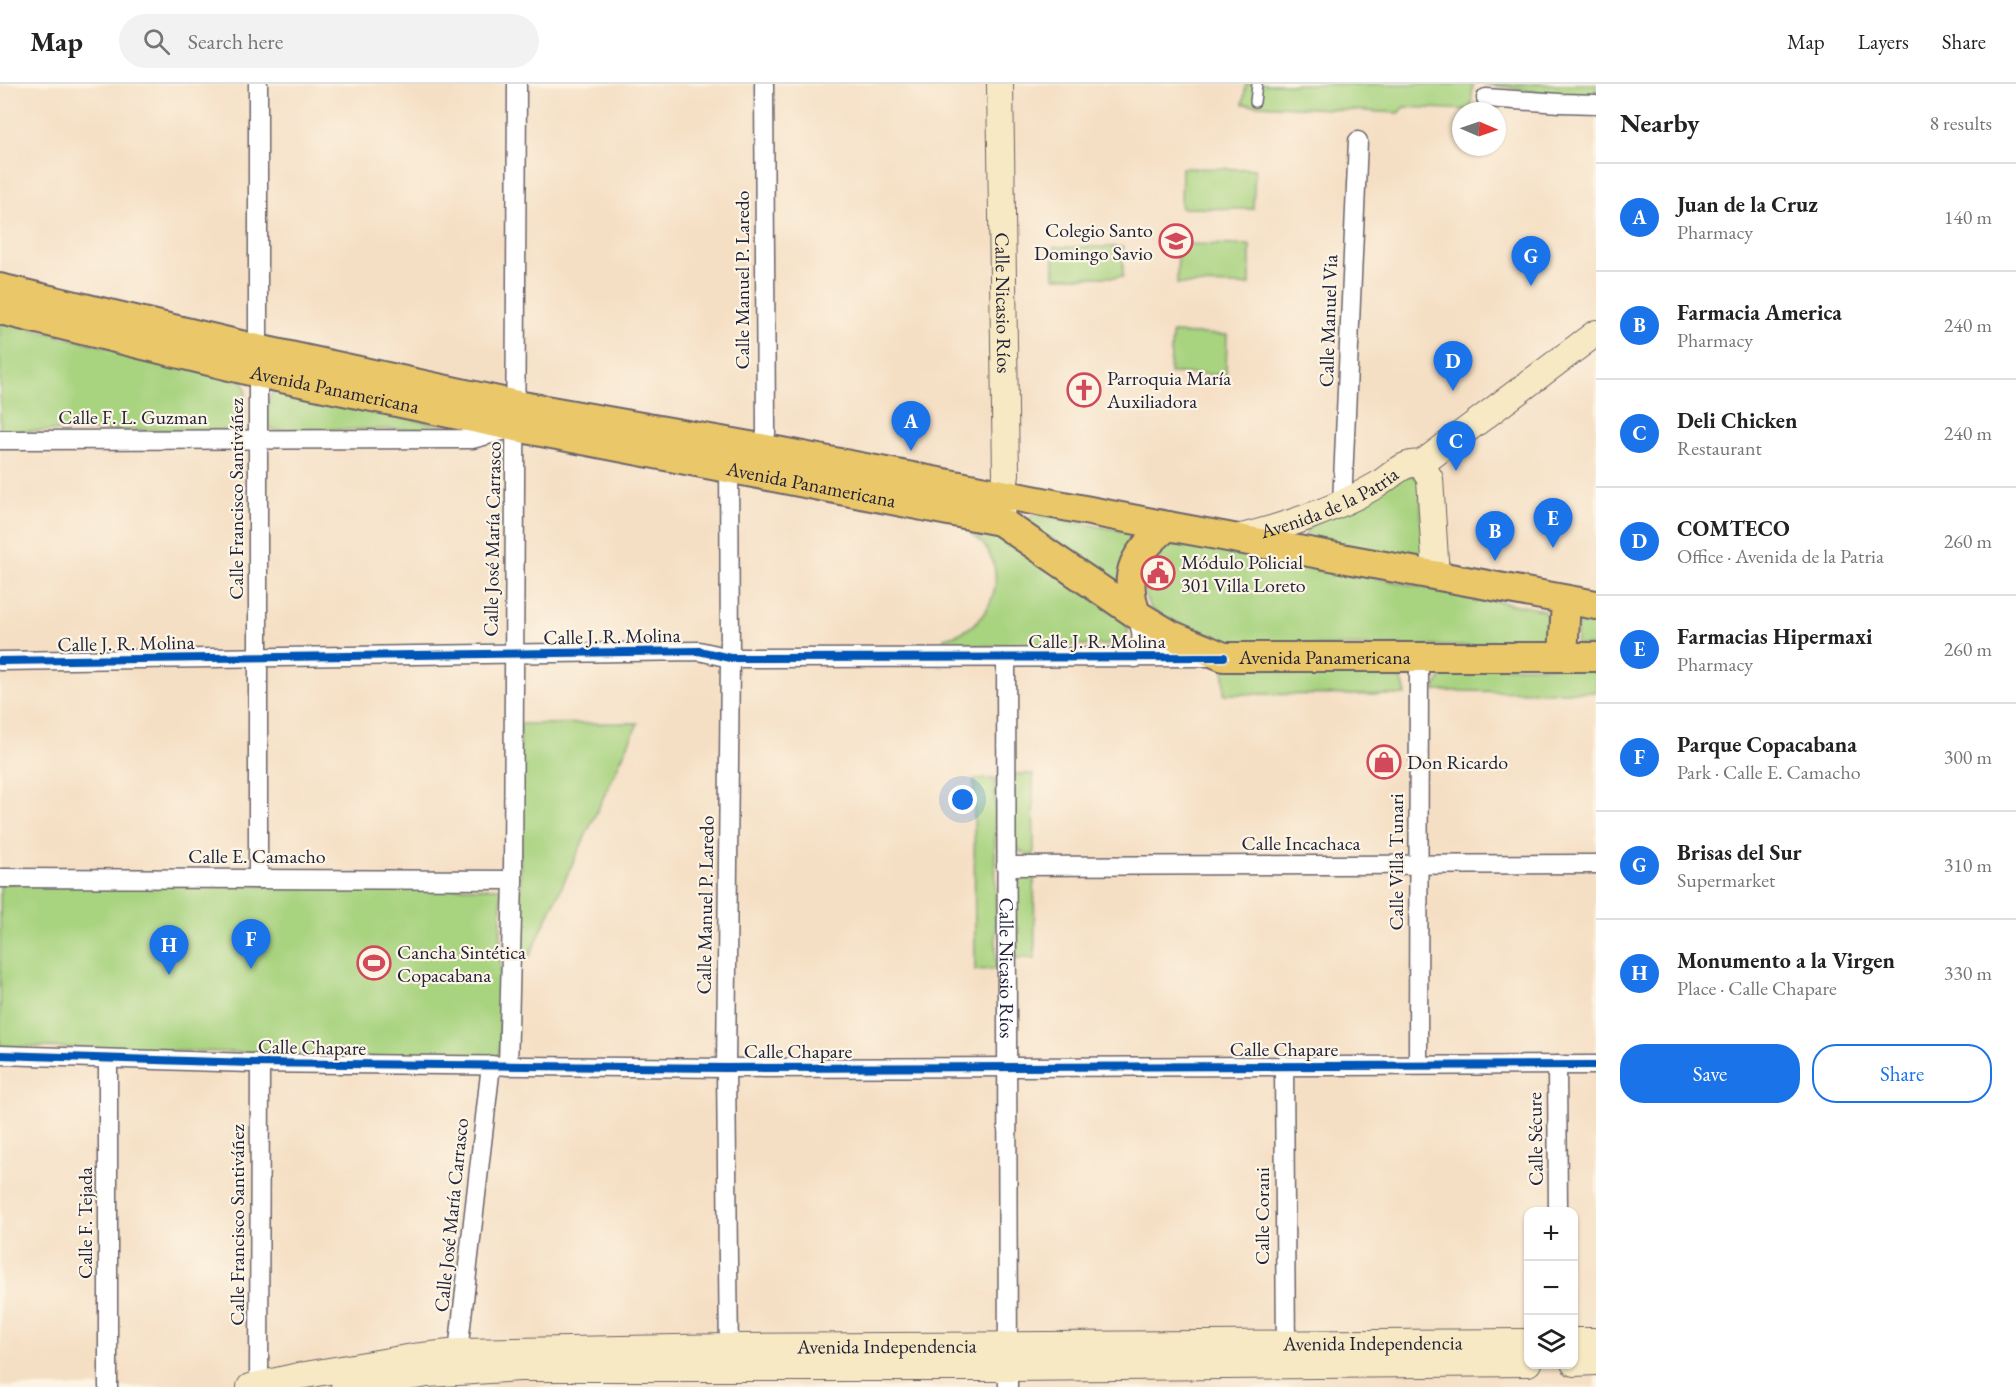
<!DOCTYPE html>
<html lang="en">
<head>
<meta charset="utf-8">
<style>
  :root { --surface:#fff; --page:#f2f2f2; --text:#222; --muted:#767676; --line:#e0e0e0; --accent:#1a73e8 }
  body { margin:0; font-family:"EB Garamond",serif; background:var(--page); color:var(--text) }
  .controls { position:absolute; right:18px; bottom:18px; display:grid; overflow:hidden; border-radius:12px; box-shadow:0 2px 4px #0004 }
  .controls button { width:54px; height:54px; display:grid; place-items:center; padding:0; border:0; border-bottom:2px solid var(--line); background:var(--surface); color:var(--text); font:30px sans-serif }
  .compass { position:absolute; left:1452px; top:18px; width:54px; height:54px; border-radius:50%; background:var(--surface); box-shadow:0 2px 4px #0004; rotate:92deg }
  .you { position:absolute; left:963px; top:716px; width:21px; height:21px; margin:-15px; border:4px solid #fff; border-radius:50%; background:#1a73e8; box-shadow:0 0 0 9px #1a73e833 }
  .badge { display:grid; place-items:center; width:39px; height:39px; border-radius:50%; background:var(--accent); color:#fff; font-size:20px; font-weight:700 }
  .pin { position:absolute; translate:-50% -50px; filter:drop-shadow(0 2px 3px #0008) }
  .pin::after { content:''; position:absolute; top:32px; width:21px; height:18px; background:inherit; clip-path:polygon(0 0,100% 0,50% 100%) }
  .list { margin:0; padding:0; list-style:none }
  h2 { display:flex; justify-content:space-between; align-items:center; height:78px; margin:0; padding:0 24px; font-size:26px }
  h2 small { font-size:20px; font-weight:400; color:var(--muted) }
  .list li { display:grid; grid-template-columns:39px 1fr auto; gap:18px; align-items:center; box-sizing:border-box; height:108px; padding:0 24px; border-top:2px solid var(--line) }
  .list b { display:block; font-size:22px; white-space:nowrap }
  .list p { margin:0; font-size:20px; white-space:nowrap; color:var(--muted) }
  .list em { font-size:20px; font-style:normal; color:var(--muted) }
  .actions { display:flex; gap:12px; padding:18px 24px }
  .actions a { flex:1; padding:14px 0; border:2px solid var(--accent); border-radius:24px; text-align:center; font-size:21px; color:var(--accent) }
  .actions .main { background:var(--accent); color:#fff }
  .icon { flex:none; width:33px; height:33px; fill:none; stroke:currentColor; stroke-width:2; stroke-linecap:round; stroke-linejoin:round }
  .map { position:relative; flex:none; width:1596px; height:1303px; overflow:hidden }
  header { display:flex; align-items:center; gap:36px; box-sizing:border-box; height:84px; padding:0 30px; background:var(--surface); border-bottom:2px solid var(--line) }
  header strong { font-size:28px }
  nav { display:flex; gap:33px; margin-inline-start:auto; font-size:21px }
  .search { width:420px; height:54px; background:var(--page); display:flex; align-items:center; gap:15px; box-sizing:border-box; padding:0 21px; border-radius:33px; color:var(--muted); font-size:22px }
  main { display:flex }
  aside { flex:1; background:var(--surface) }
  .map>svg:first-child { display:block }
  .green { fill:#a8d37f; stroke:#657a5d; stroke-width:1.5 }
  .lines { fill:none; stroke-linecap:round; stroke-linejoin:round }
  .lane-casing { stroke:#6c646b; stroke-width:12 }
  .street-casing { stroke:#6c646b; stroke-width:21 }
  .secondary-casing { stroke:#6c646b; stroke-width:28 }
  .primary-casing { stroke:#6c646b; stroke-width:32 }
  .lane { stroke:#fff; stroke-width:9 }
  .street { stroke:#fff; stroke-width:18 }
  .secondary { stroke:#f7e9c3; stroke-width:26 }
  .primary { stroke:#eac769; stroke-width:28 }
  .cycleway-casing { stroke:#fcf5e5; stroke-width:11 }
  .cycleway { stroke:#0057b8; stroke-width:8 }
  .labels { text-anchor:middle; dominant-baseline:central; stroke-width:4.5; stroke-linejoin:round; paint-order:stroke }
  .poi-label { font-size:20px; fill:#22223b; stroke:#fcf5e5; text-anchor:start }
  .street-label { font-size:20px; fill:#22223b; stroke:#fcf5e5 }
</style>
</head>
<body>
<header>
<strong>Map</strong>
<div class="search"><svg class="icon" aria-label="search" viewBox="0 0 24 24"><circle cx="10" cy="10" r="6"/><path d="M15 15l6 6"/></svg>Search here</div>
<nav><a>Map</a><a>Layers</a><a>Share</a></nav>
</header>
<main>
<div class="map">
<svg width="1596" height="1303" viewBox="0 0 1596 1303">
  <rect width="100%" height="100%" fill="#fcf5e5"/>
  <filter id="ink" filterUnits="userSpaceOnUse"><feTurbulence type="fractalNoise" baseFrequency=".0167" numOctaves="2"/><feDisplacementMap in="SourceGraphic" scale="12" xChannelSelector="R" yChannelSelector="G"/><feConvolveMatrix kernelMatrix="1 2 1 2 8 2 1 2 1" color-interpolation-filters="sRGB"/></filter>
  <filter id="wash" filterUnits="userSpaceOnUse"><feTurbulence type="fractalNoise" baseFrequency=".008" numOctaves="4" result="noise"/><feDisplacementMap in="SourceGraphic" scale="24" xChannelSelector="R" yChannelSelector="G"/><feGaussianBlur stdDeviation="1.35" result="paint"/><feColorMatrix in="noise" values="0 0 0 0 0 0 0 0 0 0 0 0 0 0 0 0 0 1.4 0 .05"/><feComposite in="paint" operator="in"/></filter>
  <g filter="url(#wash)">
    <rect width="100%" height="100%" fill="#f5dfc4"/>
    <path class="green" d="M1246 0H1473L1471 26 1405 23 1399 29 1243 20Z
      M1483 0H1596V11L1554 10Z
      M1182 84 1255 85 1253 125 1181 124Z
      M1178 160 1250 161V201L1177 200Z
      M1054 163H1123V193H1054Z
      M0 237 243 297 246 305 244 336 236 344 230 346 0 347Z
      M1172 249 1227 251 1226 291 1170 289Z
      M275 306 459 345 273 346 268 343C267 330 265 315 275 306Z
      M1408 390 1420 395 1423 471 1418 474 1309 457 1306 453 1307 443Z
      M1033 430 1134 449V457L1120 496 1115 501 1028 440V436Z
      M971 441 1014 459 1127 539 1128 549 1124 557 1111 561 944 562V554C996 545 1016 478 969 448Z
      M1184 457 1543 526 1551 537 1550 552 1540 562H1249L1216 558 1152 526C1132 496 1147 460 1184 457Z
      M1579 528 1596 532V562L1576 561Z
      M1596 582V608L1434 607C1439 593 1445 588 1458 583Z
      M1224 583 1389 587 1402 596 1406 611 1224 610Z
      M638 639 528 875H520V640Z
      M1012 690H1033L1034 773 1019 767 1013 757Z
      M974 695H995L996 885 975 886Z
      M1034 788 1035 874H1014L1013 807 1019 796Z
      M0 799 501 804 500 967 497 973 487 978 266 969 0 962Z"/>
  </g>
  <g filter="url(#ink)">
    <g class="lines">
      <g class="lane-casing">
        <path id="lane" d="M1255 18 1257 0"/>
      </g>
      <g class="street-casing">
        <g id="street">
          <path d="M258 0V795"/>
          <path d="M1486 14 1560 19 1596 20"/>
          <path d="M0 356 472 355 510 345"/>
          <path d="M760 372 766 349 764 0"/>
          <path d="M729 376 730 574 726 984 729 1275"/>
          <path d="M1342 420 1358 57"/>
          <path id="s1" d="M1006 574 1008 1303"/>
          <path d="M1135 574C1144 554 1143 550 1136 530"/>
          <path d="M0 577 699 567 730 574 1212 573"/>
          <path d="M1006 782 1596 780"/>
          <path d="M0 794 513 796"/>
          <path d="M0 971 250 979 726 984 1596 981"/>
          <path d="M108 975V1303"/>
          <path d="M1284 981 1286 1271"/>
          <path d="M1418 981 1419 575"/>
          <path d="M1557 981 1558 1128"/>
          <path d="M508 982 513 796 517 0"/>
          <path d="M460 1279 458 1268 491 981"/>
          <path d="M259 1303 260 979"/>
        </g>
      </g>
      <g class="secondary-casing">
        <g id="secondary">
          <path id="s2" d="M1000 0 1006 390 1001 431"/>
          <path d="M1421 380 1430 395 1436 491"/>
          <path id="s3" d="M1237 454C1286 442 1332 427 1377 401 1391 393 1404 376 1421 380L1596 249"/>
          <path d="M1574 1257H1596"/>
          <path d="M1574 1279 1596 1278"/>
          <path id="s4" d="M250 1303 299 1292 413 1273 458 1268 729 1263 1528 1258"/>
          <path d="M344 1303 428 1290 520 1284H1009L1528 1279"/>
        </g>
      </g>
      <g class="primary-casing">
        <g id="primary">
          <path d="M0 204 258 265 517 321 761 364 1168 442 1596 521"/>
          <path id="s5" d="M0 226 258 289 516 343 1000 437 1136 530 1171 551 1224 573H1596"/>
          <path d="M1136 530C1122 488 1135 468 1168 442"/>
          <path d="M1563 573 1566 516"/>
        </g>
      </g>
      <use href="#lane" class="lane"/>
      <use href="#street" class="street"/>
      <use href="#secondary" class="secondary"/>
      <use href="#primary" class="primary"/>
      <g class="cycleway-casing">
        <path id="cycleway" d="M0 577 699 567 730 574 1224 573
          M0 971 250 979 726 984 1596 981"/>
      </g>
      <use href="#cycleway" class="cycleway"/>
    </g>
  </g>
  <defs>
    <g id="school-ring" transform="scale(1.725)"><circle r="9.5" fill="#fcf5e5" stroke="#d1495b" stroke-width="1.5"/><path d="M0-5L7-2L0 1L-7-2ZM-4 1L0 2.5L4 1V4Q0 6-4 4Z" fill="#d1495b"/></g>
    <g id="church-ring" transform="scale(1.725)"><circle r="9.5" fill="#fcf5e5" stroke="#d1495b" stroke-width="1.5"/><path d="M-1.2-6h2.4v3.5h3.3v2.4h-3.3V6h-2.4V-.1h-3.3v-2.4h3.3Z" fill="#d1495b"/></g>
    <g id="civic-ring" transform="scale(1.725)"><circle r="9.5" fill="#fcf5e5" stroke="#d1495b" stroke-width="1.5"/><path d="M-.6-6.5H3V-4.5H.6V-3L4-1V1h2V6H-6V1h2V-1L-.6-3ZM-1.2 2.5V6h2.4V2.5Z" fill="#d1495b"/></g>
    <g id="shop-ring" transform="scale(1.725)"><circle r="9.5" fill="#fcf5e5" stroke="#d1495b" stroke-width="1.5"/><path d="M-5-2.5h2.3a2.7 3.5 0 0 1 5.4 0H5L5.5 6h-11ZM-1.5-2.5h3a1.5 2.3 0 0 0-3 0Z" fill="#d1495b"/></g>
    <g id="stadium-ring" transform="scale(1.725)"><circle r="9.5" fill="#fcf5e5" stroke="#d1495b" stroke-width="1.5"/><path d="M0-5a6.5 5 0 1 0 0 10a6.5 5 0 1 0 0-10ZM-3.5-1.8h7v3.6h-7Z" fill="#d1495b"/></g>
  </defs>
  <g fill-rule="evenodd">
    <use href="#school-ring" x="1176" y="157"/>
    <use href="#church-ring" x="1084" y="306"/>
    <use href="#civic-ring" x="1158" y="489"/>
    <use href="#shop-ring" x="1384" y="678"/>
    <use href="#stadium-ring" x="374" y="879"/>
  </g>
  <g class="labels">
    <g class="poi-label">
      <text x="1153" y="146" text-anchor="end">Colegio Santo<tspan x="1153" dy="23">Domingo Savio</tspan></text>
      <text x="1107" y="294">Parroquia María<tspan x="1107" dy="23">Auxiliadora</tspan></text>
      <text x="1181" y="478">Módulo Policial<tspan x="1181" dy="23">301 Villa Loreto</tspan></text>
      <text x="1407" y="678">Don Ricardo</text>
      <text x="397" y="868">Cancha Sintética<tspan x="397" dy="23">Copacabana</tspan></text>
    </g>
    <g class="street-label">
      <text transform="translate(742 196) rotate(-90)">Calle Manuel P. Laredo</text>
      <text stroke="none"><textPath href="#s2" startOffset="219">Calle Nicasio Ríos</textPath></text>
      <text transform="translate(1328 237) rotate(-88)">Calle Manuel Via</text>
      <text stroke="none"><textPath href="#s5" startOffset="344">Avenida Panamericana</textPath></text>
      <text x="133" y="333">Calle F. L. Guzman</text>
      <text stroke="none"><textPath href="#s5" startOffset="830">Avenida Panamericana</textPath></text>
      <text transform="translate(236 415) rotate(-90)">Calle Francisco Santiváñez</text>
      <text stroke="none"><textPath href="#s3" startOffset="99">Avenida de la Patria</textPath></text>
      <text transform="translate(492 455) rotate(-89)">Calle José María Carrasco</text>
      <text transform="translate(612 552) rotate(-1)">Calle J. R. Molina</text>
      <text x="1097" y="557">Calle J. R. Molina</text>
      <text transform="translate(126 559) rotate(-1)">Calle J. R. Molina</text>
      <text stroke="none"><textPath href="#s5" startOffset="1386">Avenida Panamericana</textPath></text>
      <text x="1301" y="759">Calle Incachaca</text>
      <text x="257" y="772">Calle E. Camacho</text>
      <text transform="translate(1396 778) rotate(-90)">Calle Villa Tunari</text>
      <text transform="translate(705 821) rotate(-89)">Calle Manuel P. Laredo</text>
      <text stroke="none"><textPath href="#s1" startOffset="310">Calle Nicasio Ríos</textPath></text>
      <text transform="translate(312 963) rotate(1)">Calle Chapare</text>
      <text x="1284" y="965">Calle Chapare</text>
      <text x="798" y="967">Calle Chapare</text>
      <text transform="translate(1535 1055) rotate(-91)">Calle Sécure</text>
      <text transform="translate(451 1131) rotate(-84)">Calle José María Carrasco</text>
      <text transform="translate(1262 1132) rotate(-90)">Calle Corani</text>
      <text transform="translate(85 1139) rotate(-90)">Calle F. Tejada</text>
      <text transform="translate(237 1141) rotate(-90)">Calle Francisco Santiváñez</text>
      <text stroke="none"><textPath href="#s4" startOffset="1126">Avenida Independencia</textPath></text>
      <text stroke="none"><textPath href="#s4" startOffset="640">Avenida Independencia</textPath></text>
    </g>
  </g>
</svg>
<div class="controls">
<button>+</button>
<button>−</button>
<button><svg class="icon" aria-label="layers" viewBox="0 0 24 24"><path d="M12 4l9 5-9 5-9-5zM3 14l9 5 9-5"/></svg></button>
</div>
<svg class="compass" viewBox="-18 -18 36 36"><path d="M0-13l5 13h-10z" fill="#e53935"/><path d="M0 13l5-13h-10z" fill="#767676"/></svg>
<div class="you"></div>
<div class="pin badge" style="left:911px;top:367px">A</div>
<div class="pin badge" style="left:1495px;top:477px">B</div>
<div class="pin badge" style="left:1456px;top:387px">C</div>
<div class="pin badge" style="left:1453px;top:307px">D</div>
<div class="pin badge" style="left:1553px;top:464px">E</div>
<div class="pin badge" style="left:251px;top:885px">F</div>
<div class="pin badge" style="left:1531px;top:202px">G</div>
<div class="pin badge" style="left:169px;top:891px">H</div>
</div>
<aside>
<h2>Nearby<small>8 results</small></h2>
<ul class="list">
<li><span class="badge">A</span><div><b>Juan de la Cruz</b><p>Pharmacy</p></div><em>140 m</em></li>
<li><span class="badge">B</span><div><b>Farmacia America</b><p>Pharmacy</p></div><em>240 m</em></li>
<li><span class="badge">C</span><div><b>Deli Chicken</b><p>Restaurant</p></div><em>240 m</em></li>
<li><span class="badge">D</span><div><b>COMTECO</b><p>Office · Avenida de la Patria</p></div><em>260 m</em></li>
<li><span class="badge">E</span><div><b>Farmacias Hipermaxi</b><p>Pharmacy</p></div><em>260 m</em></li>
<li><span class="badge">F</span><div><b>Parque Copacabana</b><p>Park · Calle E. Camacho</p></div><em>300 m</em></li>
<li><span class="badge">G</span><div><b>Brisas del Sur</b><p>Supermarket</p></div><em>310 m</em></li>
<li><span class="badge">H</span><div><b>Monumento a la Virgen</b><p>Place · Calle Chapare</p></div><em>330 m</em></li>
</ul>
<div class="actions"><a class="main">Save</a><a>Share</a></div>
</aside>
</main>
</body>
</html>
